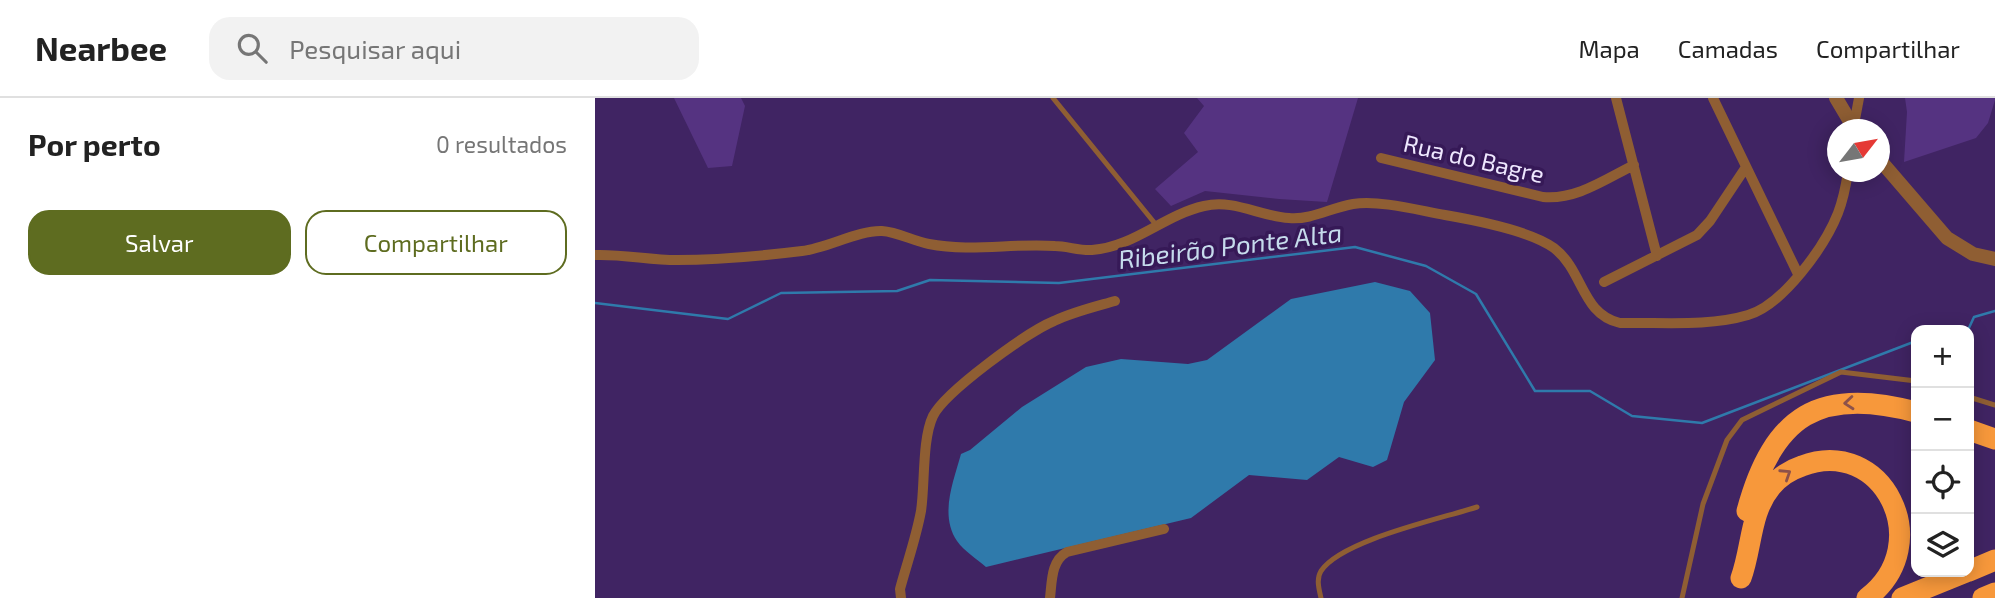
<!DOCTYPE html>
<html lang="pt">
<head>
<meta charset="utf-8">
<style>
  :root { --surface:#fff; --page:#f2f2f2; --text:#222; --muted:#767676; --line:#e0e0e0; --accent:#5e6c20 }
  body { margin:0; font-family:"Exo 2",sans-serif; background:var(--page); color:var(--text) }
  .controls { position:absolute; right:21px; bottom:21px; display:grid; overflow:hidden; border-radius:14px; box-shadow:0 4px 18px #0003 }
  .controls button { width:63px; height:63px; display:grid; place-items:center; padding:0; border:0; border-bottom:2px solid var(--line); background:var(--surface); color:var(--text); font:35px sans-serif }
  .compass { position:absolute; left:1232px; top:21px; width:63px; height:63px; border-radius:50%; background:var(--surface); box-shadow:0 4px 18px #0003; rotate:59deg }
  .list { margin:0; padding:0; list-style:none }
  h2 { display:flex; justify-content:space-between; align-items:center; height:91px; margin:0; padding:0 28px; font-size:30px }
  h2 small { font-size:23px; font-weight:400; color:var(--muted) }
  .actions { display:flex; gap:14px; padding:21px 28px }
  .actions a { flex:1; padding:16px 0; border:2px solid var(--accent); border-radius:21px; text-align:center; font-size:24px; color:var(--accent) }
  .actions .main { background:var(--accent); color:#fff }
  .icon { flex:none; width:38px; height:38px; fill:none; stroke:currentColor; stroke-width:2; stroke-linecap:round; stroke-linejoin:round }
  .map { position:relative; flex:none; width:1400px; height:500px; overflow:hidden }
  header { display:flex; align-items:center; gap:42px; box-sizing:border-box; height:98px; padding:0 35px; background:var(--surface); border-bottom:2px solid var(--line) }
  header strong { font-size:33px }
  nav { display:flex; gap:38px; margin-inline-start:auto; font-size:24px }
  .search { width:490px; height:63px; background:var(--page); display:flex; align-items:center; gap:18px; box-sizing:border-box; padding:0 24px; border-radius:21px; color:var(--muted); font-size:26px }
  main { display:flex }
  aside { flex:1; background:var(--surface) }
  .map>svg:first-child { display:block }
  .green { fill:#553381 }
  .water { fill:#2f7aab }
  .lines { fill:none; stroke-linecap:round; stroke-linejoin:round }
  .stream { stroke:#2f7aab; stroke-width:2.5 }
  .service { stroke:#8f5e33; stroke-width:5 }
  .minor { stroke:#8f5e33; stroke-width:10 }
  .tertiary { stroke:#8f5e33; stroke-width:14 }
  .motorway { stroke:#f7983b; stroke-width:21 }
  .oneway { stroke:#8d524a }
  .labels { text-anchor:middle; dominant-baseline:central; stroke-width:7; stroke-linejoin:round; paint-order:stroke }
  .street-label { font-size:24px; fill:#eee7fe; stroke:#361957 }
  .water-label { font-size:26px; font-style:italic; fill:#c6dbec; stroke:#361957 }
</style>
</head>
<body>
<header>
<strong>Nearbee</strong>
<div class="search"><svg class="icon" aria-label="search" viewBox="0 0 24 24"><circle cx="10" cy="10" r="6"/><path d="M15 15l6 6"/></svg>Pesquisar aqui</div>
<nav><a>Mapa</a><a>Camadas</a><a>Compartilhar</a></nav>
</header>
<main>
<aside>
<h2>Por perto<small>0 resultados</small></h2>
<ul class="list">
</ul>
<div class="actions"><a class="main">Salvar</a><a>Compartilhar</a></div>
</aside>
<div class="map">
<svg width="1400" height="500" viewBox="0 0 1400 500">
  <rect width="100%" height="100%" fill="#402463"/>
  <path class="green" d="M79 0H146L150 8 137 68 113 70Z
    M602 0H763L732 104 684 101 610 93 576 108 560 91 603 54 589 35 609 8Z
    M1310 0H1400V2L1393 25 1381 40 1309 64 1312 14Z"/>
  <path class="water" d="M780 184 815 193 835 215 840 262 809 304 792 362 778 369 744 359 712 382 654 377 596 420 391 469C382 461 369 453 362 443 344 417 359 382 366 356L375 352 427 309 491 269 526 261 593 266 612 262 696 201Z"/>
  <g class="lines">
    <path class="stream" d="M0 205 133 221 186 195 302 193 335 182 464 185 760 149 831 168 881 196 940 293H995L1037 318 1107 325 1321 243
      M1373 232 1379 219 1400 213"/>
    <path class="service" d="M458 0 562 128
      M1374 299 1400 307
      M726 500C724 491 721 481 726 473 747 442 845 421 882 409
      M1087 500 1108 406 1132 342 1147 322 1246 274 1321 283"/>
    <path class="minor" d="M1021 0 1062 158
      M1118 0 1203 176
      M1258 32 1264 0
      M786 60 948 99C981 102 1009 82 1039 67
      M0 157C28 156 54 162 82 162 123 162 166 158 207 153 232 150 264 132 287 133 303 134 318 143 334 146 375 154 418 145 460 148 472 148 485 153 497 152 539 149 569 117 609 108 639 101 664 118 694 120 717 122 735 110 758 106 785 102 822 112 850 117 879 122 936 133 959 150 989 173 986 216 1025 225 1066 224 1113 229 1153 217 1188 207 1230 148 1243 115 1248 102 1251 87 1253 74
      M1009 184 1102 137 1115 123 1151 69
      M306 500 305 491C312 465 321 440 326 413 330 387 327 341 338 318 350 294 432 234 459 223 478 214 499 209 520 203
      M455 500C457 483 456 463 472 454L569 431"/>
    <path class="tertiary" d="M1241 0 1260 32
      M1284 61 1352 140 1378 156 1400 161"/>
    <path class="motorway" d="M1374 332 1400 341
      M1152 413C1178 317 1225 288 1321 314
      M1374 473 1400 462
      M1146 480C1157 450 1155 414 1176 389 1184 379 1195 372 1207 368 1287 337 1343 446 1272 500
      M1307 500 1371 474
      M1388 500 1400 495"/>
  </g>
  <defs><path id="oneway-chevron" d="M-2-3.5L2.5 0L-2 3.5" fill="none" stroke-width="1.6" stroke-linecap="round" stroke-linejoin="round" transform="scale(1.75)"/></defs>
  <g class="oneway">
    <use href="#oneway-chevron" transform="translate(1254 305) rotate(175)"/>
    <use href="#oneway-chevron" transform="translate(1191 376) rotate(-33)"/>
  </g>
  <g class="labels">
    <g class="street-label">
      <text transform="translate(879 60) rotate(13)">Rua do Bagre</text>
    </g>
    <g class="water-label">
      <text transform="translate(635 147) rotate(-7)">Ribeirão Ponte Alta</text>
    </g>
  </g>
</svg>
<div class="controls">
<button>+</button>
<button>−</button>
<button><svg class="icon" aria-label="locate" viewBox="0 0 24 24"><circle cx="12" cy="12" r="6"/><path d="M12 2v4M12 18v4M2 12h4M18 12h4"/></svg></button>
<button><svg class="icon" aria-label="layers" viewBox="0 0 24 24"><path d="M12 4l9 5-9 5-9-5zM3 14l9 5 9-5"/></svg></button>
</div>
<svg class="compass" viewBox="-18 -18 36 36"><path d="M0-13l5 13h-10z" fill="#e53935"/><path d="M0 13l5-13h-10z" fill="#767676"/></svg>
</div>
</main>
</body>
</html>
